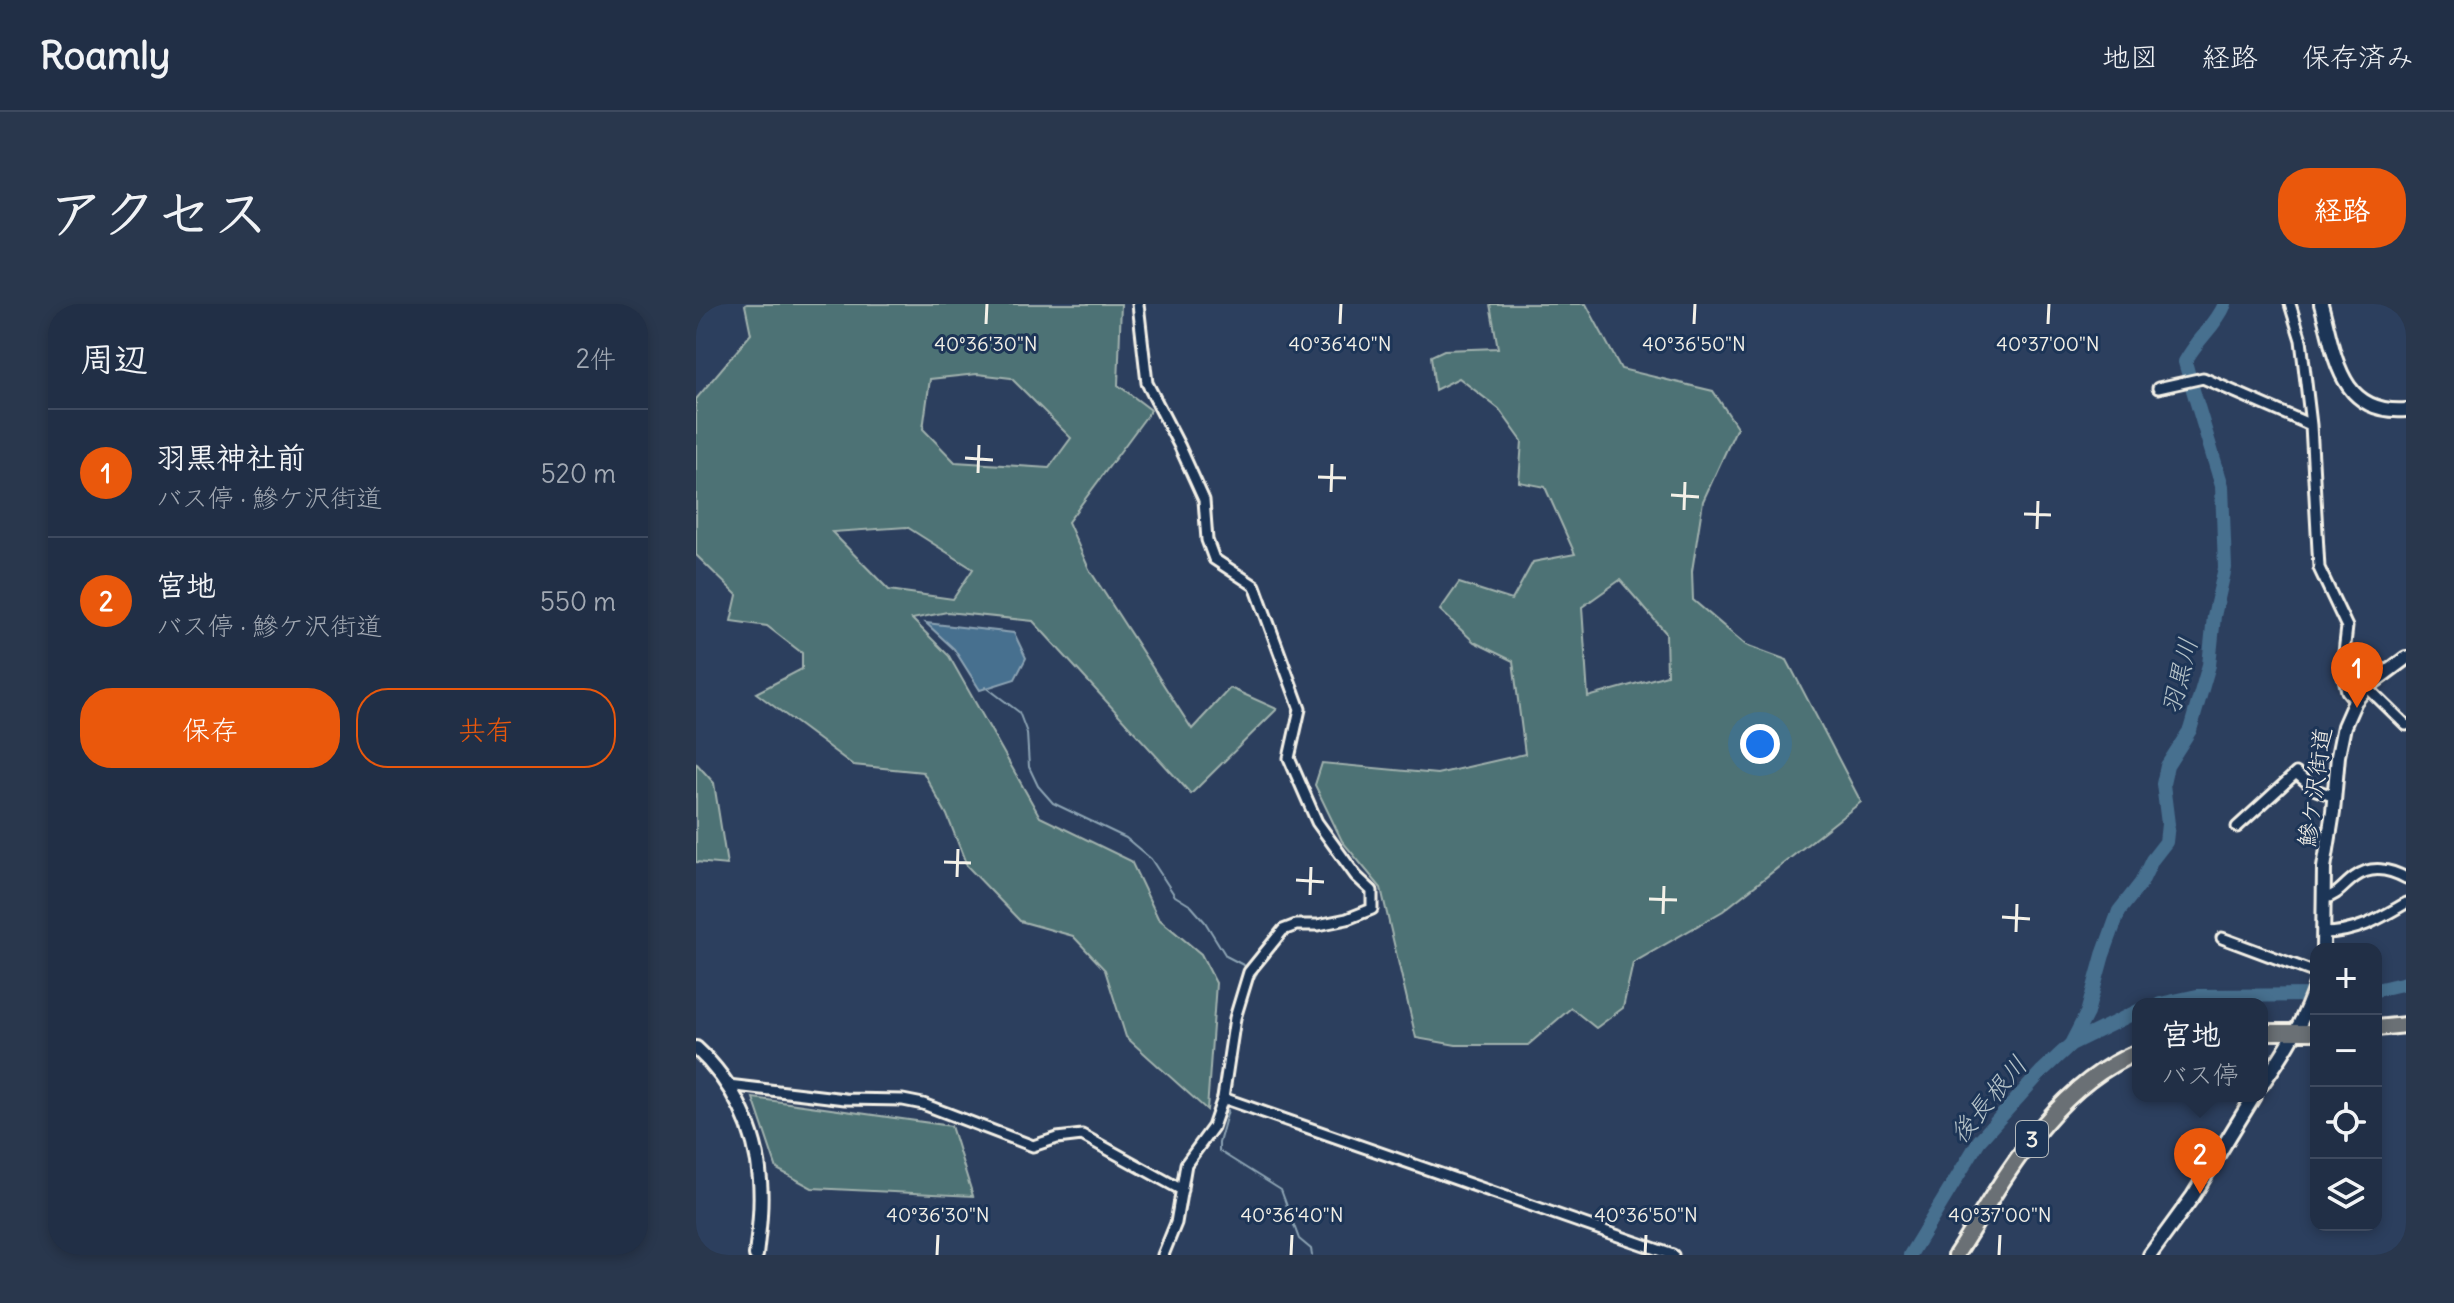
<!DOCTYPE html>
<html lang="ja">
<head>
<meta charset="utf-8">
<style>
  :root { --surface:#212f46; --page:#29374d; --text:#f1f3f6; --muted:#a2a9b3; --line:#3e4a5f; --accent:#ea580c }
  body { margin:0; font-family:Delius,"Klee One",sans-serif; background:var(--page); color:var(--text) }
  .controls { position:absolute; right:24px; bottom:24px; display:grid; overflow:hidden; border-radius:16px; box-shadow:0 4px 12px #0003 }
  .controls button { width:72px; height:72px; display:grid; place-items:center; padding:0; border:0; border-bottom:2px solid var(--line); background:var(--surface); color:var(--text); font:40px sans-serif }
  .you { position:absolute; left:1064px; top:440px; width:28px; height:28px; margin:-20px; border:6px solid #fff; border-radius:50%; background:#1a73e8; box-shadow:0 0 0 12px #1a73e833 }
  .badge { display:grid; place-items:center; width:52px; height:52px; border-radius:50%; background:var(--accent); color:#fff; font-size:26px; font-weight:700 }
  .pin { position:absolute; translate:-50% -66px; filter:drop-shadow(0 2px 4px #0008) }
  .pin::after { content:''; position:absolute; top:42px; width:28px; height:24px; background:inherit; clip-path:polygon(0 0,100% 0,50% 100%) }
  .popup { position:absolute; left:1436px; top:694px; width:136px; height:104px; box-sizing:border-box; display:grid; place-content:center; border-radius:16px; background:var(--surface); filter:drop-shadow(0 2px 6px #0005); font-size:26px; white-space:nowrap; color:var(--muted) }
  .popup b { font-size:30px; color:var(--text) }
  .popup::after { content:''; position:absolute; left:50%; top:100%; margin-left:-16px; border:16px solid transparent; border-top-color:var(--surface) }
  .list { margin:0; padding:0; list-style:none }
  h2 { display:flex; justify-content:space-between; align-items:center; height:104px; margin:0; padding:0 32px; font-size:34px }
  h2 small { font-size:26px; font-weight:400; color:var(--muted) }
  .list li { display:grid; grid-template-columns:52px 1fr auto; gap:24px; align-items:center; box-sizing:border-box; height:128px; padding:0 32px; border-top:2px solid var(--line) }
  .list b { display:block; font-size:30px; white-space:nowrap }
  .list p { margin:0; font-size:26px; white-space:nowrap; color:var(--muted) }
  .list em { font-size:26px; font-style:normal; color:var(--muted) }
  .actions { display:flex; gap:16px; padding:24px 32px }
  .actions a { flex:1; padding:18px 0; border:2px solid var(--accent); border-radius:32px; text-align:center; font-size:28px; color:var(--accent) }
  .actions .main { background:var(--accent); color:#fff }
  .icon { flex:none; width:44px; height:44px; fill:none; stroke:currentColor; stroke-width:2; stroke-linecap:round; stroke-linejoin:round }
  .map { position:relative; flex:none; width:1710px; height:951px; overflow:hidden; border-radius:32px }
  header { display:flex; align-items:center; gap:48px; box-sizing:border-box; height:112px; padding:0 40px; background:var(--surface); border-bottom:2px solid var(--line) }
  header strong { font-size:38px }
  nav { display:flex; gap:44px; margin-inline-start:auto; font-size:28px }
  .intro { display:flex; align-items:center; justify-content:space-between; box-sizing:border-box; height:192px; padding:0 48px }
  h1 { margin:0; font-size:56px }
  .button { padding:20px 36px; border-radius:32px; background:var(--accent); color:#fff; font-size:28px; font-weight:700 }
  main { display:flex; gap:48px; padding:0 48px }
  aside { flex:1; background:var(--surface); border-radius:32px; box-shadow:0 4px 12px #0003 }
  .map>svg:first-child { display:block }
  .green { fill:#4e7274; stroke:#a1b2ae; stroke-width:2; fill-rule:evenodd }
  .water { fill:#476f8f; stroke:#8ca3b3; stroke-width:2 }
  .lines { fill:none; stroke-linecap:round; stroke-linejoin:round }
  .stream { stroke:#8ca3b3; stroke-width:2 }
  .river { stroke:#476f8f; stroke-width:14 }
  .street-casing { stroke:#f4f1e8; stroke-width:15 }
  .secondary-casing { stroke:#f4f1e8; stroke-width:18 }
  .primary-casing { stroke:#f4f1e8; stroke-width:20 }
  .street { stroke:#1d3557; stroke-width:9 }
  .secondary { stroke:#1d3557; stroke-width:12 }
  .primary { stroke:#6a7074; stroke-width:14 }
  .ticks { fill:none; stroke:#f4f1e8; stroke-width:3 }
  .labels { text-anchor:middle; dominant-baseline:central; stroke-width:6; stroke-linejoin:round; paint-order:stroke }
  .shield { fill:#1d3557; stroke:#b4b9bc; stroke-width:2 }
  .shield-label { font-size:22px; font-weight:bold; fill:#f4f1e8 }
  .street-label { font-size:24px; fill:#f4f1e8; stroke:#1d3557 }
  .water-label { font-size:26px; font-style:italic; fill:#b7c4c9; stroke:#1d3557 }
  .ticks-label { font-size:20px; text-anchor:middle; fill:#f4f1e8; stroke:#1d3557; stroke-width:6; stroke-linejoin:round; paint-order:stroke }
</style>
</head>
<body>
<header>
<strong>Roamly</strong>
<nav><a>地図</a><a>経路</a><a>保存済み</a></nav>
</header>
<div class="intro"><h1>アクセス</h1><a class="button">経路</a></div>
<main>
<aside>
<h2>周辺<small>2件</small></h2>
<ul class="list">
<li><span class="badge">1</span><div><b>羽黒神社前</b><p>バス停 · 鰺ケ沢街道</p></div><em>520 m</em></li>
<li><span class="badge">2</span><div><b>宮地</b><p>バス停 · 鰺ケ沢街道</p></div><em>550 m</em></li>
</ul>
<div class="actions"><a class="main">保存</a><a>共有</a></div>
</aside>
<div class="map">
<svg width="1710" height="951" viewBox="0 0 1710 951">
  <rect width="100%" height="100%" fill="#2c3f5e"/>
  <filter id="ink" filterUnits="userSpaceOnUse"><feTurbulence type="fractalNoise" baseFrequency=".0125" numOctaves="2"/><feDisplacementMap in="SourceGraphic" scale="16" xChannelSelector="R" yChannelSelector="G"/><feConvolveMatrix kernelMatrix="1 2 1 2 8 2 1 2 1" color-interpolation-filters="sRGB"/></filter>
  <g filter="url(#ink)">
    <path class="green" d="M51 0H425L422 81 455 106 372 218 393 265 496 425 534 384 581 405 495 490 337 317 251 308 216 315 253 352 344 513 435 557 462 614 505 650 520 679 511 806 430 733 409 666 377 632 324 617 271 562 251 511 227 468 157 461 60 389 106 365V349L71 322 35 317 41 291 0 251V95L55 30 49 1ZM281 70 315 74 375 134 353 164 259 158 227 125 234 75ZM211 223 277 265 257 295 193 286 136 228Z
      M794 0H890L925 65 1017 87 1041 123 1007 197 996 267 997 296 1050 341 1091 356 1165 498 1027 607 937 659 927 704 900 724 875 704 832 741H760L720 734 685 584 646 537 619 481 626 459 741 470 829 450 817 357 778 338 744 306 763 279 816 296 837 258 879 250 849 183 823 178 826 137 803 105 763 74 739 86 735 52 748 46 802 44ZM924 276 970 329 971 371 892 393 886 303Z
      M0 459 18 479 31 561 0 558Z
      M57 794 255 822 277 892 116 884 81 865Z"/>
    <path class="water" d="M230 319 318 329 330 354 319 375 284 386 258 345Z"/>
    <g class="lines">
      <path class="stream" d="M290 383 323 408 331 429 333 463 342 482 357 499 430 534 455 555 479 592 495 602 509 618 530 652 551 663
        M552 685 561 669
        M534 789 543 718
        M532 806 523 839V847L585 886 603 935 615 945 616 951"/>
      <path class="river" d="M1493 72 1489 58C1500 36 1520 22 1529 0
        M1680 686 1710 679
        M1464 700 1501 692 1620 691
        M1375 740 1391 709 1407 651 1423 607 1445 579 1456 556 1470 538 1472 520 1467 480 1471 462 1494 426 1513 361 1518 312 1529 264 1526 182 1497 86
        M1214 951 1283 837 1346 767 1375 740 1442 707"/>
      <g class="street-casing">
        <path id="street" d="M442 0 451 79 484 143 508 196 511 236 518 255 559 282 604 405 593 454 621 518 660 572 676 587V605L651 615 622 621H600L587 626 553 668 539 714 527 794 517 823 490 860 480 919 467 951
          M1594 0 1605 36 1615 121 1623 264 1651 323 1646 366 1651 387 1659 397
          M1462 84 1507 74 1615 121
          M1671 383 1710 421
          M1541 523 1600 469 1620 486 1639 493
          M1627 595C1643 591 1647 581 1659 573 1675 561 1694 565 1710 574
          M1627 629C1660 629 1683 615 1710 599
          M1526 634 1620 669
          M32 781 149 795 207 796 227 800 337 842 361 834 386 831 486 886
          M527 794 977 951"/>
      </g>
      <g class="secondary-casing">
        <path id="secondary" d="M1625 0C1639 49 1642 111 1710 106
          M1627 645 1628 564 1637 508 1642 452 1648 422 1659 397 1671 383 1710 354
          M0 744C37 778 61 827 64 876 66 901 63 926 60 951
          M1566 780C1589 748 1608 717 1620 680
          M1454 951 1497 892 1558 792"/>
      </g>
      <g class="primary-casing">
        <path id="primary" d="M1680 724 1710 721
          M1566 728H1620
          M1260 951C1308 876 1354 784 1442 748"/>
      </g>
      <use href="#street" class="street"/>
      <use href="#secondary" class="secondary"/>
      <use href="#primary" class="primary"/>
    </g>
  </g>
  <path class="ticks" d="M290 20 291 0M644 20 645 0M998 20 999 0M1352 20 1353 0M269 154 297 156M282 169 283 141M622 173 650 174M635 188 636 160M975 191 1003 193M988 206 989 178M1328 210 1355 211M1341 225 1342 197M248 558 275 559M261 573 262 545M600 576 628 578M614 591 615 563M953 595 981 596M967 610 968 582M1306 613 1334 615M1320 628 1321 600M241 951 242 931M595 951 596 931M949 951 950 931M1303 951 1304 931"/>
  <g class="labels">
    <rect class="shield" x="1320" y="817" width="32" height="36" rx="6"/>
    <g class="shield-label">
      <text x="1336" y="835">3</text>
    </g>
    <g class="street-label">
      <text transform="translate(1618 483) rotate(-82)">鰺ケ沢街道</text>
    </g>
    <g class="water-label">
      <text transform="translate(1483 372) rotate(-76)">羽黒川</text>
      <text transform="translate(1292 795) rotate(-50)">後長根川</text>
    </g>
  </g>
  <g class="ticks-label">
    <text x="290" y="47">40°36'30"N</text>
    <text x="644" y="47">40°36'40"N</text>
    <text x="998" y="47">40°36'50"N</text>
    <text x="1352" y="47">40°37'00"N</text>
    <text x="242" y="918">40°36'30"N</text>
    <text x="596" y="918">40°36'40"N</text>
    <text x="950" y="918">40°36'50"N</text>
    <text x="1304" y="918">40°37'00"N</text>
  </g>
</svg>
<div class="controls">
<button>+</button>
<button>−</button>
<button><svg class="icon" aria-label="locate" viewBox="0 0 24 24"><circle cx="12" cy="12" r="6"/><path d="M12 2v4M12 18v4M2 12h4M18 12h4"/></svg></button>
<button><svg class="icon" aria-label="layers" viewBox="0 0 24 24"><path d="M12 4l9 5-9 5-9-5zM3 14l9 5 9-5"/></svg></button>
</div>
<div class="you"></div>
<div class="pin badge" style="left:1661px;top:404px">1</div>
<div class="pin badge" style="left:1504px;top:890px">2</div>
<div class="popup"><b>宮地</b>バス停</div>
</div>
</main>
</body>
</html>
